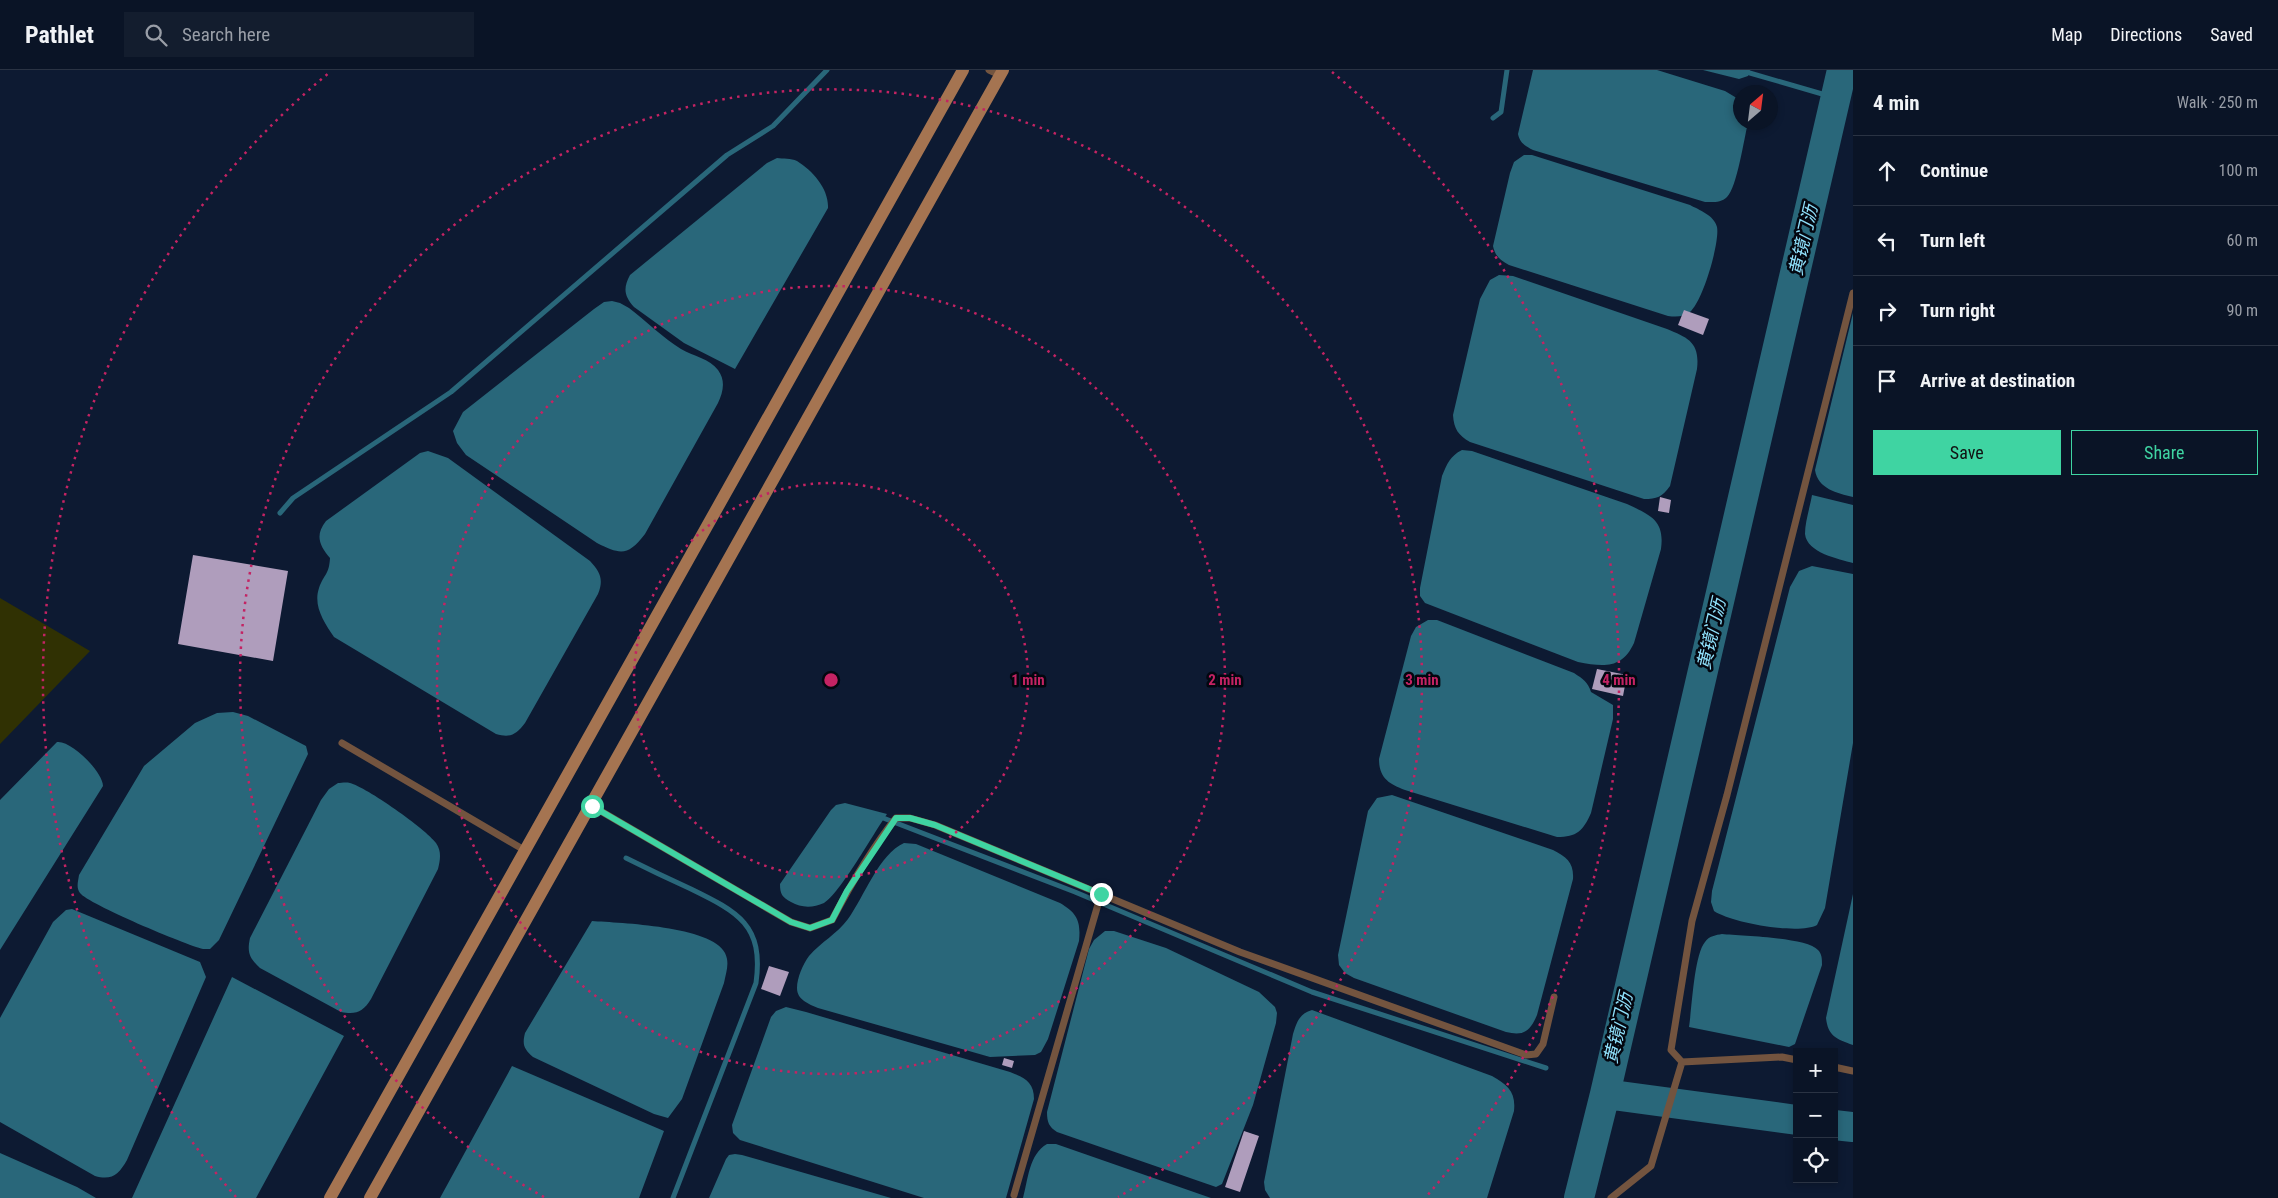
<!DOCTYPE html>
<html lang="en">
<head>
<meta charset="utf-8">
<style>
  :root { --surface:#0a1426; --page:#131d2e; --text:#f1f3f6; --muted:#999ea7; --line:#2a3343; --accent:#3fd4a2 }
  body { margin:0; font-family:"Roboto Condensed","Noto Sans SC",sans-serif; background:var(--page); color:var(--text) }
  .controls { position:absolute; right:15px; bottom:15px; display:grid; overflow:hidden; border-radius:0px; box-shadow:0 2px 8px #0003 }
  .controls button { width:45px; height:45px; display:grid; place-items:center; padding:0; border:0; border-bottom:1px solid var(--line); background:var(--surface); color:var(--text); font:25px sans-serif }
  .compass { position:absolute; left:1733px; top:15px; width:45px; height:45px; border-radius:50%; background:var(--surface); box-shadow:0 2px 8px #0003; rotate:28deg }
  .stop { position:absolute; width:15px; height:15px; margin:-11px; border:4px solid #3fd4a2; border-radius:50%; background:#fff }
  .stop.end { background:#3fd4a2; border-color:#fff; box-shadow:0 1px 5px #0008 }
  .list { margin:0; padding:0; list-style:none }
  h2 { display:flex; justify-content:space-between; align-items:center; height:65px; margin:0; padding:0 20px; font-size:21px }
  h2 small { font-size:16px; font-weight:400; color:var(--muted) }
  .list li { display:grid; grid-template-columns:32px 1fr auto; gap:15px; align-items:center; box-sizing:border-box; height:70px; padding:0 20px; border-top:1px solid var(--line) }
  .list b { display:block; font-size:19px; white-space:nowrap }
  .list em { font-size:16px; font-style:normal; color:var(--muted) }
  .actions { display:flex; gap:10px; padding:15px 20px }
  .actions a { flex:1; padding:11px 0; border:1px solid var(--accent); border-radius:0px; text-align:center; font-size:18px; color:var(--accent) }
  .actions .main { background:var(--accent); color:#111 }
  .icon { flex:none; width:28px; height:28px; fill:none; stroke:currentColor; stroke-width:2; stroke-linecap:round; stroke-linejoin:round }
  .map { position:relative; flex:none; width:1853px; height:1128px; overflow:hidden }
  header { display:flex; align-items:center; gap:30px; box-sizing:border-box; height:70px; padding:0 25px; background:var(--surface); border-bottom:1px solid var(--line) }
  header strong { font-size:24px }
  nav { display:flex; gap:28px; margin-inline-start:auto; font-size:18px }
  .search { width:350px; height:45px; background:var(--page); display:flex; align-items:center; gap:12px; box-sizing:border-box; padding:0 18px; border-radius:0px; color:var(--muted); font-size:19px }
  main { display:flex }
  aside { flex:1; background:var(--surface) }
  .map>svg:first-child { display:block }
  .green { fill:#303103 }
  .water { fill:#29677a }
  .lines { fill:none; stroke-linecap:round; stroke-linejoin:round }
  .stream { stroke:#29677a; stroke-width:5 }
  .river { stroke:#29677a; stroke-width:30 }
  .building { fill:#af9dbc }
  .service { stroke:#73543f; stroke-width:7 }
  .secondary { stroke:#a57451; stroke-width:12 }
  .route { stroke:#3fd4a2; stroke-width:6 }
  .ring { fill:none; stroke:#c42363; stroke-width:2.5; stroke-dasharray:2.5 5 }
  .labels { text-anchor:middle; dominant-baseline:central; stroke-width:5; stroke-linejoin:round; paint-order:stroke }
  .water-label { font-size:18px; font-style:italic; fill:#8fe0fb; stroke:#03060f }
  .centre { fill:#c42363; stroke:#03060f; stroke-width:2.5 }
  .ring-label { font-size:15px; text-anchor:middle; font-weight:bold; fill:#c42363; stroke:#03060f; stroke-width:5; stroke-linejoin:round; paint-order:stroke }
</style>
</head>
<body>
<header>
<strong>Pathlet</strong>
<div class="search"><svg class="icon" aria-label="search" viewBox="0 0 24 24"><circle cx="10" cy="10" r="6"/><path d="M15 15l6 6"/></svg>Search here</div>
<nav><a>Map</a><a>Directions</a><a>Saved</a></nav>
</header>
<main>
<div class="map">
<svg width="1853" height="1128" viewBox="0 0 1853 1128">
  <rect width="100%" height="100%" fill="#0d1a32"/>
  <path class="green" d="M0 528 90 581 0 674Z"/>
  <path class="water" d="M1533 0H1657L1725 21 1740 30V52L1748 53C1744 68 1737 118 1727 127 1721 133 1713 132 1705 132L1533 80C1525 76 1520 73 1518 64Z
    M1703 0H1750L1748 6 1739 9Z
    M1524 85H1532L1690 135C1699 140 1714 145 1717 157 1720 172 1703 231 1690 242 1684 247 1676 247 1668 246L1509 195C1500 190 1495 186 1493 176L1510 103 1514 92Z
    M777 88C783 89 791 88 797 91 813 101 829 119 828 138L735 299 684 273 634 237C624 226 623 218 630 205L767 93Z
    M1499 205 1513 206 1667 259C1689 268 1700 273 1697 299L1670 416C1662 427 1657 429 1644 429L1470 372C1458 365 1454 359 1453 345L1480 229 1490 210Z
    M612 231 620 233 629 238C646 251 663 268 681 279 693 286 710 289 718 300 726 311 723 322 718 333L645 464C628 486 621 485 597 473L466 385 457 373 453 361 463 342 594 239 604 232Z
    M1853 243V427C1837 423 1818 419 1815 400Z
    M1462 380 1472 381 1627 434C1650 445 1665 450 1661 479L1634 573C1622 599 1604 597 1578 592L1425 533 1420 526V518L1442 406C1447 394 1450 386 1462 380Z
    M428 381 448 388 590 491C600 502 604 509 598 524L525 653C516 665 510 668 496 664L334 567C324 552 313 536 319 518 324 504 329 505 330 488 319 475 315 465 326 451L420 383Z
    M1812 425 1853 435V493C1839 489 1807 483 1805 464 1805 452 1810 437 1812 425Z
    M1812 496 1853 504V673L1825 838 1817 855C1799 865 1732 853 1714 841L1711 832 1712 821 1790 517 1799 501Z
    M1428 550H1437L1574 603C1583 609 1588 612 1591 622L1613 635V649L1591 743C1583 761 1577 767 1557 767L1405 720C1389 714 1379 708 1379 689L1411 566 1416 557Z
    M233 642 248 646 306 676 308 684 219 870 210 879H203C186 875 88 834 80 823 76 818 78 812 79 805L144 696 195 653 217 643Z
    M57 672C71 670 103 702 103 716L0 880V730Z
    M338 713C341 713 346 712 350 713 366 717 426 759 436 773 442 782 440 790 438 799L371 929C363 942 356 945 341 942L260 898C249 888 247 882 250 868L321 730 329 719Z
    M1392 725 1553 780C1567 787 1574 793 1573 809L1537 945C1530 962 1523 966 1506 962L1354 908 1345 903 1339 895 1338 885 1368 741 1377 728Z
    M845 733 887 744C875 761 839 825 824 833 813 838 801 838 791 832 782 827 780 824 780 814L831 740 836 735Z
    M904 773 916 774 1060 833C1077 843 1081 851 1079 871L1048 969 1041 982 1035 985 990 987 818 938C809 934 797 930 797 918 797 908 803 894 809 886 821 872 837 864 848 849 864 827 879 784 904 773Z
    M1853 824V975C1836 969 1828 966 1826 948Z
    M72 839 200 892 206 907 127 1090C119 1104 112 1111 95 1106L0 1052V948L53 852 66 840Z
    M592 851C620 853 712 856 725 883 730 893 726 902 724 913L682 1029 668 1048 654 1044 533 987C524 979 522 975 525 963Z
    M1105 861H1114L1166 878 1259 922 1275 937 1277 943 1276 953 1253 1035 1222 1114 1216 1117 1057 1062C1049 1057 1047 1052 1047 1042L1089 879 1094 870Z
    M1722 864C1741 866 1807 867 1818 880 1822 884 1822 889 1822 895L1795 974 1789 977 1689 957C1692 938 1694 885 1705 872 1709 866 1716 865 1722 864Z
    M232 907 344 966 256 1128H132Z
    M786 937 806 942 1010 1002C1025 1008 1034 1012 1034 1029L1006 1128H924L740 1070 733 1063 732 1055 771 947 776 941Z
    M1312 940 1492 1006C1508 1015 1516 1022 1514 1041L1487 1128H1270L1265 1120 1264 1112 1293 964C1297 952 1299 944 1312 940Z
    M512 996 664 1061 639 1128H440Z
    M1047 1074H1056L1211 1128H1023C1028 1110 1029 1084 1047 1074Z
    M0 1083 77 1117 96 1128H0Z
    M735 1084 742 1085 891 1128H709L726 1089 729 1085Z"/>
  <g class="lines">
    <path class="stream" d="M1743 1 1836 28
      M1493 48 1501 42 1507 0
      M280 443 293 428 451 322 727 85 773 56 827 0
      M878 746 1075 822 1312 922 1546 998
      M626 788C648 799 669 809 691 819 738 842 764 855 756 913L673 1128"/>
    <path class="river" d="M1605 1024 1797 1050
      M1834 1055 1853 1057
      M1579 1128 1605 1024 1842 0"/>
  </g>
  <path class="building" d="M1684 240 1709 249 1703 265 1678 255Z
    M1660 427 1671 430 1669 443 1658 441Z
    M193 485 288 501 273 591 178 574Z
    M1597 599 1627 605 1623 626 1592 619Z
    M769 896 789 902 780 926 761 919Z
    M1004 988 1014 991 1012 998 1002 995Z
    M1244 1061 1259 1066 1240 1122 1225 1117Z"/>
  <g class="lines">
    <path class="service" d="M989 0 1000 5
      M342 673 526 781
      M592 736 791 852 810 858 832 850C851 814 871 779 896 748H910L935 755 1240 882 1526 985 1536 984 1543 974 1554 927
      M1682 992 1782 987 1797 990
      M1834 997 1853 1001
      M1014 1125 1101 824
      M1611 1128 1651 1096 1682 992 1671 980 1692 851 1727 725 1853 223"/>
    <path class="secondary" d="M330 1128 963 0
      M370 1128 1003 0"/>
  </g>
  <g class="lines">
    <path class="route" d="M592 736 791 852 810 858 832 850 847 821 896 748H910L935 755 1101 824"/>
  </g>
  <g class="ring">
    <circle cx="831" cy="610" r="197"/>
    <circle cx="831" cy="610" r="394"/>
    <path d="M544 1127A591 591 0 1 1 1118 1127"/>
    <path d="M236 1127A788 788 0 0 1 330 2M1332 2A788 788 0 0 1 1426 1127"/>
  </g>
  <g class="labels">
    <g class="water-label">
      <text transform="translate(1803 170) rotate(-77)">黄镜门沥</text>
      <text transform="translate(1711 564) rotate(-77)">黄镜门沥</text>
      <text transform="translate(1618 958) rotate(-77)">黄镜门沥</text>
    </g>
  </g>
  <circle cx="831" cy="610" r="8" class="centre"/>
  <g class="ring-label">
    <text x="1028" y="615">1 min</text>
    <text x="1225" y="615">2 min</text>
    <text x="1422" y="615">3 min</text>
    <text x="1619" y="615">4 min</text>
  </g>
</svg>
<div class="controls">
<button>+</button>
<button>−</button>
<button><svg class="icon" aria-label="locate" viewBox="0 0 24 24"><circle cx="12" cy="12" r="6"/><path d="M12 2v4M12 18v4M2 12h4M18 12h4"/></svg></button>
</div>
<svg class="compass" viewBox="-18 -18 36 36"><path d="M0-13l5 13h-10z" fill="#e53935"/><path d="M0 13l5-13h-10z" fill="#999ea7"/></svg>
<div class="stop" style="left:592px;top:736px"></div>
<div class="stop end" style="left:1101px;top:824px"></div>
</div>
<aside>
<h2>4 min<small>Walk · 250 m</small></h2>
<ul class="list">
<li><svg class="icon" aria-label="ahead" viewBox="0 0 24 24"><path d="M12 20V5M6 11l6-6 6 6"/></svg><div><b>Continue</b></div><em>100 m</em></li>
<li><svg class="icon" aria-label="left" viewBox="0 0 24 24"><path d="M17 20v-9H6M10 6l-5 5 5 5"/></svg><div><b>Turn left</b></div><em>60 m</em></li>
<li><svg class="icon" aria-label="right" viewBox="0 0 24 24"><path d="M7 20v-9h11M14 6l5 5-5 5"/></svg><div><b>Turn right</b></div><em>90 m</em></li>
<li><svg class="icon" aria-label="arrive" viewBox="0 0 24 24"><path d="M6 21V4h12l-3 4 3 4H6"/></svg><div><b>Arrive at destination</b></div></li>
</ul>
<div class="actions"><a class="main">Save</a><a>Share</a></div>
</aside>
</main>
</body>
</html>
